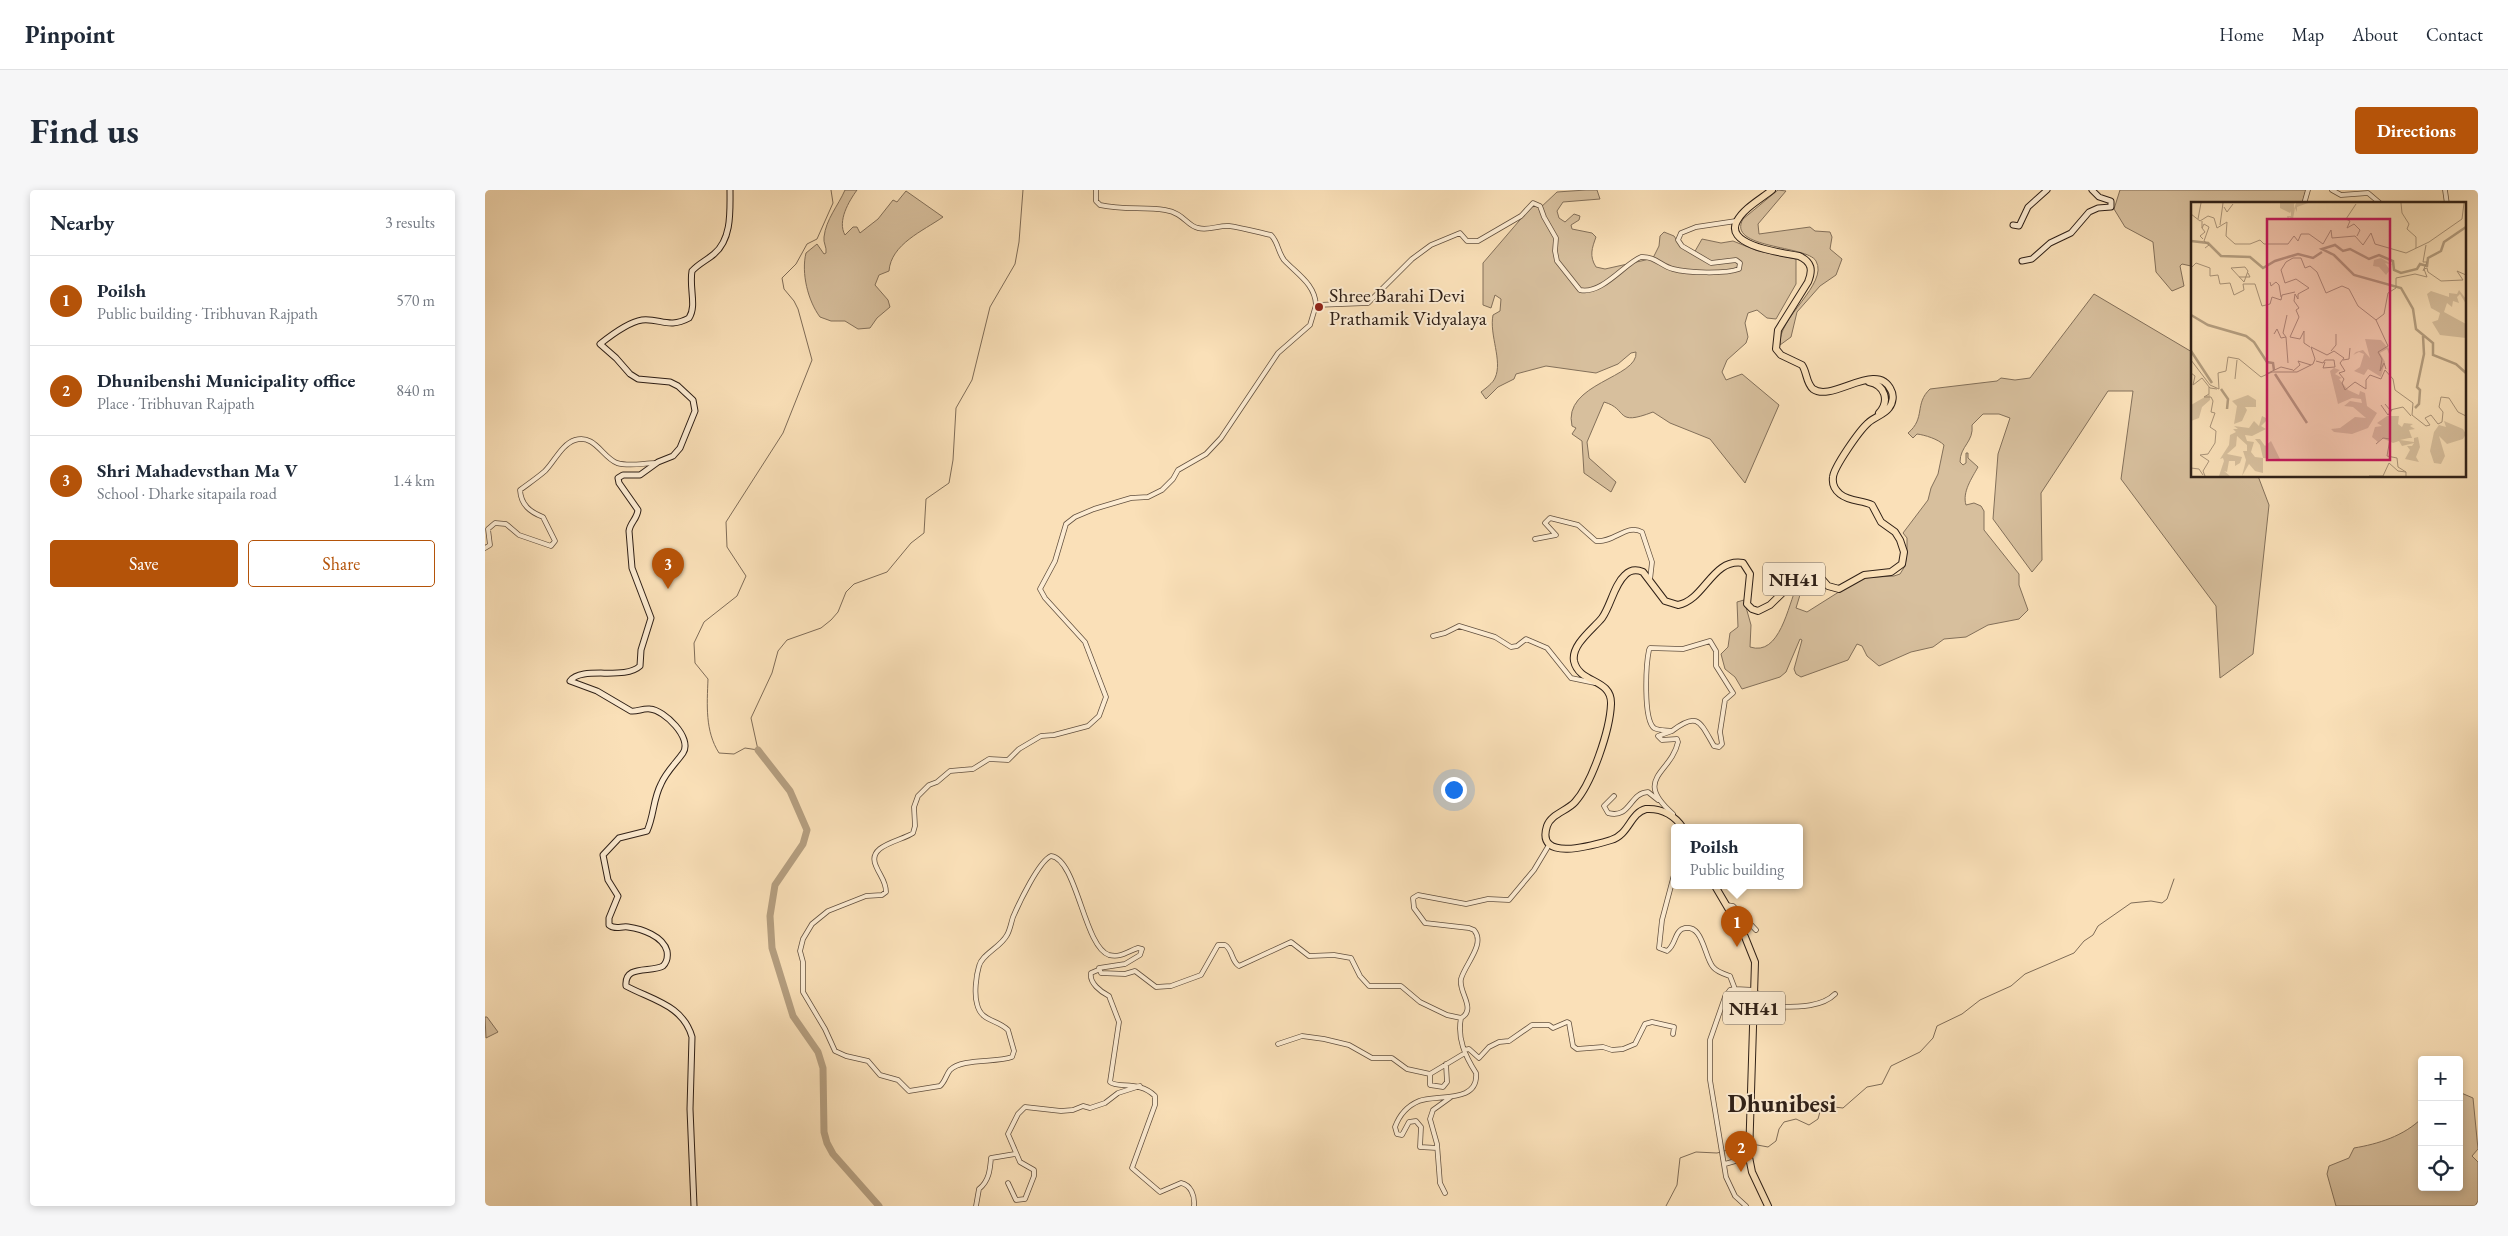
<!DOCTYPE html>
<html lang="en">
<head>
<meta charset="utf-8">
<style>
  :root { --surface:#fff; --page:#f6f6f7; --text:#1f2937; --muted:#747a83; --line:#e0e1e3; --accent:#b45309 }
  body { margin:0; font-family:"EB Garamond",serif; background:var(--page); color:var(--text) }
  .controls { position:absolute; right:15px; bottom:15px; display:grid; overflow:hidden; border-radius:5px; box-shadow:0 2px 8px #0003 }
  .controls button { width:45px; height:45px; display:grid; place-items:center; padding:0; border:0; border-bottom:1px solid var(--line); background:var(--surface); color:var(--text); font:25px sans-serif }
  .you { position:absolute; left:968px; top:599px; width:18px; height:18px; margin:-12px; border:4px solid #fff; border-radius:50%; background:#1a73e8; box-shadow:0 0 0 8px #1a73e833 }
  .badge { display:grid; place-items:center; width:32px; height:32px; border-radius:50%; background:var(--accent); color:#fff; font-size:16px; font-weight:700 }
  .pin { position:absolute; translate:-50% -41px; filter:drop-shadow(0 1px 2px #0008) }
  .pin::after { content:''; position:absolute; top:26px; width:18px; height:15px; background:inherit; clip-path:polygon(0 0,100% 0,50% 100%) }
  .popup { position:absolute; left:1186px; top:634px; width:132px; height:65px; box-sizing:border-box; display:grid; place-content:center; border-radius:5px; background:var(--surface); filter:drop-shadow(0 1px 4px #0005); font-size:16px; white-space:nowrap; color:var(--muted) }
  .popup b { font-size:19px; color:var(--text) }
  .popup::after { content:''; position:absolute; left:50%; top:100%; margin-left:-10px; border:10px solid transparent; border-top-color:var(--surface) }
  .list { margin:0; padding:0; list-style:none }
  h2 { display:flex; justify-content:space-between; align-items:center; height:65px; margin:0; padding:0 20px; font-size:21px }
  h2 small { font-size:16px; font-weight:400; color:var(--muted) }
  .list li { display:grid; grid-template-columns:32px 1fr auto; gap:15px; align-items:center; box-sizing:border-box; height:90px; padding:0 20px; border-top:1px solid var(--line) }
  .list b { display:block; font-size:19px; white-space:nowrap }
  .list p { margin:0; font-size:16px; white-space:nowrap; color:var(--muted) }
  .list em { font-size:16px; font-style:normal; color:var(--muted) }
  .actions { display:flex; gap:10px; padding:15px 20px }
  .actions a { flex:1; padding:11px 0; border:1px solid var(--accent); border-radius:5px; text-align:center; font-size:18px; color:var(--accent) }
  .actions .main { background:var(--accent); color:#fff }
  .icon { flex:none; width:28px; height:28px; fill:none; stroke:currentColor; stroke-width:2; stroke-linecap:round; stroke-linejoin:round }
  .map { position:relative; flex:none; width:1993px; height:1016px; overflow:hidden; border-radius:5px }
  header { display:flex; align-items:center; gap:30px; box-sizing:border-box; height:70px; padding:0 25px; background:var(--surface); border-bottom:1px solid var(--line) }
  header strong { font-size:24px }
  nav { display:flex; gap:28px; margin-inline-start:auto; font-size:18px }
  .intro { display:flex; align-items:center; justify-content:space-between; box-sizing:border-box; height:120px; padding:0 30px }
  h1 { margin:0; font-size:35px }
  .button { padding:12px 22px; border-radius:5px; background:var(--accent); color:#fff; font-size:18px; font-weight:700 }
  main { display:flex; gap:30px; padding:0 30px }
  aside { flex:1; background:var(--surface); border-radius:5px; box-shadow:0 2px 8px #0003 }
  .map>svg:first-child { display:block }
  .green { fill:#d7bf9d; stroke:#83705a }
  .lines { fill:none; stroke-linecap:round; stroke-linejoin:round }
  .stream { stroke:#7f6c57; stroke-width:1 }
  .river { stroke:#b59f81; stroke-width:7 }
  .street-casing { stroke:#62503f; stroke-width:5.5 }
  .secondary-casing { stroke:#2f2017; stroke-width:7 }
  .highway-casing { stroke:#2f2017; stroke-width:8 }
  .street { stroke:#fcebd1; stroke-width:4 }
  .secondary { stroke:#fcebd1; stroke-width:5 }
  .highway { stroke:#fae0b8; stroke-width:6 }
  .poi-dot { fill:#8f2418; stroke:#fcebd1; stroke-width:2 }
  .labels { text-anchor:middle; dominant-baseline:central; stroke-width:4; stroke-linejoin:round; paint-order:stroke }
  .shield { fill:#fcebd1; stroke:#6c5d4f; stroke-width:1 }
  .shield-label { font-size:19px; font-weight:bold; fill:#2f2017 }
  .poi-label { font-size:20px; fill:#2f2017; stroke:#fcebd1; text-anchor:start }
  .district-label { font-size:25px; font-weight:bold; fill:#2f2017; stroke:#fcebd1 }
  .inset-river { fill:none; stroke:#b59f81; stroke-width:2.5 }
  .inset-road { fill:none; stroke:#a99378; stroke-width:1 }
  .view { fill:#c2185b; fill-opacity:0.15; stroke:#c2185b; stroke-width:2.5 }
  .inset-edge { fill:none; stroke:#2f2017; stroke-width:2.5 }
</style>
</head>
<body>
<header>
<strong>Pinpoint</strong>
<nav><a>Home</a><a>Map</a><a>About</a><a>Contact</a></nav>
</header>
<div class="intro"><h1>Find us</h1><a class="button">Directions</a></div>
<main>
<aside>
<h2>Nearby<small>3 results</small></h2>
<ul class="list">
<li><span class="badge">1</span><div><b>Poilsh</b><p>Public building · Tribhuvan Rajpath</p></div><em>570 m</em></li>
<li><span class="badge">2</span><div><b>Dhunibenshi Municipality office</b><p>Place · Tribhuvan Rajpath</p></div><em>840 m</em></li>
<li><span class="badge">3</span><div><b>Shri Mahadevsthan Ma V</b><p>School · Dharke sitapaila road</p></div><em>1.4 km</em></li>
</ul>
<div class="actions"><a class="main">Save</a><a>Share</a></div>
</aside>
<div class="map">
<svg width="1993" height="1016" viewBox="0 0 1993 1016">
  <rect width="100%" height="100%" fill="#fae0b8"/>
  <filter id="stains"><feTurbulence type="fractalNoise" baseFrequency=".004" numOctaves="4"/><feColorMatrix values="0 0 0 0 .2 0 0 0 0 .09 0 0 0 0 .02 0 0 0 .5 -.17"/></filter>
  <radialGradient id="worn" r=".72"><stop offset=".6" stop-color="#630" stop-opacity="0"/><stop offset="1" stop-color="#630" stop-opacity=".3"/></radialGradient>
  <path class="green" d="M360 0H372C364 11 352 31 360 45L368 37H372L375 43 393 29 408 10 412 12 421 1 458 27C438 41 406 54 404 81L394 85 390 95 403 110 405 117 392 128 385 138 373 139 360 131H346L335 127C323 111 316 83 321 63L332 54 339 64 341 63C342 57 338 53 339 47 341 29 353 16 360 0Z
    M1101 0H1112L1115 9 1078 12 1072 21 1074 28 1080 32 1089 24 1095 26 1094 30 1086 35 1087 39 1107 43 1111 47C1107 58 1104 66 1111 77L1120 79 1165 69 1167 70 1174 56 1175 46 1179 42 1189 46 1195 55 1209 63 1217 49 1236 53 1248 51 1273 61 1311 69V94L1291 129 1282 128 1272 120 1263 123 1260 133 1263 147 1261 153 1242 170 1237 182 1241 190 1257 184 1294 215 1260 293 1225 249 1185 233 1168 222C1129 237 1144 219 1119 212L1102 252 1104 268 1131 292 1126 302 1099 283 1097 251 1087 244 1091 238 1087 236C1077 193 1154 188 1151 162L1146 163 1133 174 1111 183 1061 176 1031 184 1029 189 1013 197 1001 209 996 202C1001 198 1008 193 1010 188 1018 171 1004 145 1008 125L1015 121 1016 109 1010 105 1006 118 998 115V73L1046 17 1052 16 1054 19 1072 2Z
    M1293 0 1301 1 1273 34 1274 44 1325 37 1330 41 1345 42 1347 47 1345 59 1357 69 1351 85 1335 96 1312 122 1306 147 1295 155C1292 128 1344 94 1331 71 1322 55 1241 59 1258 29Z
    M1635 0H1821L1817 14H1707L1706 76 1697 74 1695 76 1699 96 1687 101 1671 82 1668 52 1640 37 1629 19Z
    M1609 104 1707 162V286H1773L1784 315 1768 464 1735 488 1731 416 1636 289 1648 201H1623L1556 303 1557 370 1547 382 1508 329 1513 264 1525 228 1514 224H1498L1487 235C1489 252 1475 256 1475 272L1478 275 1481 273V263H1483V268L1493 277C1487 288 1477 302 1481 315L1489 313 1496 316 1499 321V340L1534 384V395L1543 420 1534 429 1503 435 1481 447 1459 449 1448 457 1426 462 1394 476 1382 466 1377 456 1372 454 1363 470 1316 487 1311 484 1309 479 1317 450 1315 449 1301 482 1295 487 1257 499 1250 487 1240 479 1236 464 1243 457 1245 443 1253 437 1252 412 1259 410 1266 435 1265 457C1295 467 1303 415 1312 396L1318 395 1311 418 1322 422 1376 388 1409 386 1415 384 1420 376 1422 362V348L1418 343 1443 310 1446 298 1453 284 1459 255C1453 249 1440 245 1432 244L1428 248 1423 243C1441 228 1429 214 1445 199L1512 191 1516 188 1530 190 1545 188Z
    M0 827H2L13 842 1 848Z
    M1974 902 1988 908 1993 959 1987 966 1993 972V1011L1990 1016H1851L1842 984 1844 976 1864 968 1869 958C1893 954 1919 946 1937 928V997H1974Z"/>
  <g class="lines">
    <path class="stream" d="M346 0 348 13 332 49 322 54 311 74 297 88 299 99 309 111 313 119 327 170 298 243 241 332 242 357 261 386 252 406 219 432 209 453 210 473 223 489C222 515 220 541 234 563L249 564 260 558 273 560 266 528 287 483 293 461 302 450 336 438 346 430 353 422 361 402 369 394 402 382 426 353 439 343 441 309 464 293 468 270 471 218 487 190 505 117 530 74 534 52 538 0
      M1267 954 1283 957 1291 951 1294 939 1299 932 1311 929 1324 935 1333 929 1336 918 1340 916 1358 918 1382 897 1397 894 1406 876 1435 862 1448 848 1452 836 1477 824 1495 810 1526 796 1540 784 1589 763 1599 751 1608 745 1613 736 1646 713 1666 711 1677 713 1682 709 1689 689
      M1181 1016 1192 995 1195 968 1211 962 1232 963 1263 954"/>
    <path class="river" d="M273 560 305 601 322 640 318 654 290 695 285 726 287 758 308 826 333 862 338 878 339 942 342 953 348 964 394 1016"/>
    <g class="street-casing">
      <path id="street" d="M611 0V11L615 15C637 20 658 17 680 20 699 23 702 36 713 38 724 41 734 35 744 36 758 38 772 42 786 45 793 52 793 62 799 70 812 84 830 94 831 115L883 113 927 69 946 55 975 43 982 51H993L1036 26 1048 13 1055 16 1059 27 1071 48 1070 61 1072 71 1095 100C1117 105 1140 73 1156 67 1170 66 1176 76 1188 79 1202 83 1241 84 1254 79L1255 73 1251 70 1226 73 1197 56 1193 50 1196 43 1211 37 1251 31
        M1847 0 1856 5 1883 3 1896 14
        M1960 0 1962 14
        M1819 14 1823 0
        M831 115 825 135 793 163 736 248 721 264 693 280 688 289 677 300 663 307 646 308 609 319 590 327 581 334 570 371 555 399 560 408 600 452 621 507 614 526 603 536 569 545 556 546 534 559 523 570 504 569 488 579 465 581 452 592 444 595 433 606 429 617 430 636 428 643C417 651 381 655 391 676 395 686 401 691 401 702L397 705 381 706 343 721 327 734 318 749 315 761 318 772V802L340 839 350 861 361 866 383 871 395 885 413 890 424 901 455 896C460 892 461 885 465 880 477 868 511 873 527 867L529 861 523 840C512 829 496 832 492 814 489 804 491 786 494 776 497 764 516 757 522 745 525 740 526 733 528 727 534 713 554 671 566 666 592 669 599 757 624 765 636 768 643 761 653 758L657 759 655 765 640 774 614 778 616 783 640 784 650 781 671 797 686 796 716 785 733 755H740C748 760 746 771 754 776L806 752 824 766 849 765 866 768 875 786 884 796H916L935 812 962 825 976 828C992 819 973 802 976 789 980 774 1001 754 989 740L984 738 940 733 929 718 928 708 933 705 981 714 1003 709 1024 710 1049 680 1064 655
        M1050 349 1071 345 1060 333 1065 328 1093 335 1111 351C1129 353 1142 333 1157 342L1167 372 1165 390
        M0 358 5 355 3 339 10 333 21 334 34 345 66 356 70 351 58 327C45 322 36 315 35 300 43 294 52 288 60 281 69 272 77 254 90 250 110 244 117 267 132 273 145 277 158 273 171 273
        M948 446 960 443 974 436 1010 447 1026 457 1032 456 1041 449 1062 458 1086 488 1110 493
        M1187 541C1182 540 1174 541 1169 538 1158 529 1161 474 1164 460L1165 458 1198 459 1225 451 1231 461V476L1248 503 1240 510 1235 542 1237 554 1234 557 1229 556C1215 532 1213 521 1187 541
        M1187 541 1173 546 1177 550 1192 549 1193 552C1186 584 1147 588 1188 624
        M1129 606 1119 616 1123 623C1146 629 1144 603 1163 602L1173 610
        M1190 681 1177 730 1174 758 1182 761C1191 755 1189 743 1197 739 1218 731 1219 767 1228 777 1232 782 1239 784 1245 786L1250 799 1270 800
        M1241 715 1248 716 1271 740
        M613 780 606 783C604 793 616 802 624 806L634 832 625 892C633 899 654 890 670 906V915L647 978 675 1002 696 993C706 995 710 1006 709 1016
        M1250 799 1245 800 1240 807 1225 850V890L1241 987 1250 1006 1261 1016
        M1270 802 1277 806 1278 815 1282 817C1303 816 1334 820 1350 804
        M793 854 817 846 839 849 864 855 887 868H907L922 879 945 884 980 863
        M979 860 984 859 994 868 1004 857 1014 852 1024 851 1047 835H1064L1068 838 1082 832 1084 833 1088 856 1092 859 1118 857 1127 860 1138 859 1150 854 1160 834 1167 832 1189 837 1188 844
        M945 884V895L958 897 962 892 961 874
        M952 958 935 957 936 937 931 931 924 932 917 945 912 944 910 937C914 926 922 916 934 911 951 904 994 914 991 883 980 866 972 848 976 828
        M1240 974 1264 967
        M523 993 531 1010 540 1009 549 986V980L535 972 523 944 533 924 540 917 576 921 588 920 598 916 605 918 620 913 633 903 655 896
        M960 1003 955 993 952 954 945 929 948 920 966 907
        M491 1016 494 999C504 991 505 980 506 968L530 964"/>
    </g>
    <g class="secondary-casing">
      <path id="secondary" d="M1528 35 1534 36 1543 17 1562 0
        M1537 71 1547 69 1565 53 1586 43 1604 22 1613 18 1626 17V11L1614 7 1607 0
        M209 1016 205 919 207 847C198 815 167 810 141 796 139 774 166 783 178 776 182 772 183 767 182 761 178 746 157 739 143 737 136 736 130 740 124 735V728L133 706 123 690 118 665 134 648 162 641C169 626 168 609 176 594 181 582 191 573 198 563 208 548 179 520 165 519 158 518 152 522 146 521L112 501 85 491C97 475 139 491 155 476L156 460 166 428 147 378 144 341C145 333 152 329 153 320L134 293 133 288 138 285H155L173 272 188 266 195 258 210 221 208 210 193 196 185 192 153 189 145 184 131 168 115 154C125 146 144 132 157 130 175 128 184 139 204 128 212 116 204 98 207 81 213 74 222 70 229 64 247 49 245 21 245 0"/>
    </g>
    <g class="highway-casing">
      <path id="highway" d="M1384 192C1400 195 1405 211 1394 223
        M1198 638C1190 626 1177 618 1161 619 1145 623 1144 645 1126 650 1109 655 1050 673 1062 636 1066 624 1082 621 1090 612 1107 593 1125 540 1126 514 1127 488 1094 494 1089 471 1086 455 1108 439 1117 428 1126 415 1129 395 1140 385 1145 380 1151 379 1158 382L1180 411 1193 415C1220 410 1227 368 1258 373L1265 384 1262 414 1267 419 1273 421 1285 415 1320 381H1330L1343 396 1354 399 1379 385 1406 382 1417 374 1419 362 1415 350 1410 342 1396 332 1387 315C1377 310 1365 312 1355 304 1350 300 1347 294 1348 287 1349 277 1374 241 1383 233 1389 227 1399 225 1404 218 1408 213 1409 205 1406 200 1392 170 1347 213 1328 199 1321 193 1322 182 1317 175L1296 165 1291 159 1293 140 1323 92C1328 80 1327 72 1314 66 1299 63 1238 56 1252 31 1259 18 1276 9 1287 0
        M1230 696 1260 747 1270 772 1264 967 1267 982 1283 1016"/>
    </g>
    <use href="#street" class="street"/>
    <use href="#secondary" class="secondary"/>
    <use href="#highway" class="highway"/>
  </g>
  <circle class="poi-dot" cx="834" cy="117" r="5"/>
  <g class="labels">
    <g class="shield">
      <rect x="1278" y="372.5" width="62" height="33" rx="4"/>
      <rect x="1238" y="801.5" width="62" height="33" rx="4"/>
    </g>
    <g class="shield-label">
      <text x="1309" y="389">NH41</text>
      <text x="1269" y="818">NH41</text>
    </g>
    <g class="poi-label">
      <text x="844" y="105">Shree Barahi Devi<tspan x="844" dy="23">Prathamik Vidyalaya</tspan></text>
    </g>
    <g class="district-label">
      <text x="1297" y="913">Dhunibesi</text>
    </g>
  </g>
  <g transform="translate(1706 12)">
    <rect width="275" height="275" fill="#fae0b8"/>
    <path d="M89 1H104L103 2V7L105 1H117L106 5V10L104 6 102 17 98 15 97 19 96 14H100V9L99 11 89 6ZM190 56 202 63 194 61 199 68 195 73 188 65 182 64 183 58ZM268 88 275 97V102L269 92 266 95 268 101 262 99 261 105 256 101 253 110 275 122V136L249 133 241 120 247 118 249 111 240 106 236 92 240 89 258 95V91L266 92ZM174 137 190 138 198 147V152L196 147 189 151 194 160 190 175 177 167 173 173 163 169 169 165 173 152 168 150 162 153 165 150 172 148 179 156ZM143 166 149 168 144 172 151 176 148 177 157 188 168 193 169 189 174 191 176 204 186 211 177 226 161 232 143 230 140 227 149 226 164 215 175 216 162 205 153 204 159 199 171 201 170 197 161 196 147 202 139 169ZM19 192V198L11 205 8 216 0 219V203ZM57 193 65 198V205H54L56 208 51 219 43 222 46 204 41 199ZM71 214 77 217 70 224 75 227 61 234 54 233 56 239 63 240 60 250 64 255 72 256 69 243 64 237H69L74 244 80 239 89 257 72 256V271L64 269 58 262 51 274 55 258 52 249H56V243L46 234 45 244 36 252 51 255 49 261 44 264V259H38L36 270 33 269 39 274H28L33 259 32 256 29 257 38 243 39 233 45 230 42 227H47L43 224 58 226 63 219 68 224ZM196 214H208L207 222 211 225 213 221 222 222 219 224 224 227 218 228 221 236H218L209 238 223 240V236L227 235 229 245 225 255 228 260 214 257 219 248 216 244H221L223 241 211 244 208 239 202 241 191 236 187 240 181 235 184 225 191 224 186 221ZM253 219 272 227 275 232 272 237 256 242 248 234 254 254 250 262 243 261 239 249 243 230 248 223 255 225Z" fill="#d7bf9d"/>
    <path class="inset-river" d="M275 25 253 40 250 49 237 56 236 64 229 62 226 67 210 71 203 68 202 59 188 53 178 57 159 47 152 49 144 43 131 47 143 53 163 73 210 86 222 107 225 127 242 141V153L265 162 275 171M0 39 17 41 30 54 59 55 72 66 84 59 107 52 122 56 131 50M0 113 17 123 55 134 63 140 76 160 82 161 83 168M0 149 21 181M84 172 116 221M30 187 37 197 36 207M224 206 228 202 229 188 226 185 233 152 232 134"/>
    <path class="inset-road" d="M210 1 211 11 218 22 216 27 225 35V46M165 2 155 17 159 19 156 26 163 22 169 28 166 34M33 5 36 10 42 2M0 12 9 19 17 14 23 16 26 26 36 20 35 34 44 42H59L69 38 73 42H97L103 34 107 39 110 32H118L132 42 140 28 141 36 164 34 172 43 180 31 184 42 215 51 238 40 271 17 273 1M7 17 10 1M11 19V26L13 22 18 25 13 39 18 43 14 46M29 23 32 1M11 26 14 30 9 34 12 37M0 66 5 61 19 66V74L27 73 29 82 39 81 43 93 53 88 52 82H64L71 104 79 102 81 95 90 98 91 93 104 90M40 66 54 65 57 69 53 80M40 66 53 80M232 69 236 60H232L235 43M48 75H59L57 71M79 80 80 84 85 80 88 83 90 95M83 132 86 127 90 136 95 135M95 135 97 161M95 135 92 131 96 113M119 145 113 141V129L109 137 99 135 108 115 105 108 108 106 103 99 104 92 107 97V92L118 86 105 77 94 81 90 68 95 60 102 56H110L114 66 119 64 126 70 135 91 151 84 158 87 167 104 185 118M140 149 145 143V132M0 158 19 183 28 187 27 171 35 169 37 155 48 157 70 175 81 170H106L122 162 124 157 120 145 136 153 143 149 153 156 149 161 154 169 148 171 153 177 151 181 154 188 164 180 175 187V178L179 173 190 177 194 168 202 177 204 188 222 201 221 213 235 224 239 223 234 216 240 213 247 222 251 220 252 210 248 205 250 195 258 196 267 210 275 214M152 158 158 157 159 146M125 159 132 161 134 158H143L144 165 132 166 134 160M195 167 193 161 189 169 191 157 187 150 197 144 185 118 193 112 197 91 205 86V76L224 72 236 75 233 67 236 66 237 70 250 79 272 78 266 69 275 73M102 169 109 163 107 159 120 163M0 171 4 174 2 183 11 176 19 186 26 187M75 172 90 165 102 168M44 177 46 158M194 202 199 208 212 205 220 214M190 203 197 213 201 208M185 242 192 236 199 237 196 254 206 256 207 265 215 270M0 266 8 267 12 273M14 274 12 269 18 259 9 253 17 252 24 241 25 229 19 225 24 211 20 210 22 199 20 195H13L18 192V185M178 274H192L198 261 207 269 215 270V274"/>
    <path class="view" d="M76 17H199V258H76Z"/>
    <rect width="275" height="275" class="inset-edge"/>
  </g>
  <rect width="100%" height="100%" filter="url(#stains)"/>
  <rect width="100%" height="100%" fill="url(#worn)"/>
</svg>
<div class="controls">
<button>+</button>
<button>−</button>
<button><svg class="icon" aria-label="locate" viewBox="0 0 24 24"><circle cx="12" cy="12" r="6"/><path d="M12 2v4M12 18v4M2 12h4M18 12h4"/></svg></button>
</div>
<div class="you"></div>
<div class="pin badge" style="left:1252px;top:757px">1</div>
<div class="popup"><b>Poilsh</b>Public building</div>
<div class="pin badge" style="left:1256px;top:982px">2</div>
<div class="pin badge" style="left:183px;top:399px">3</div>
</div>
</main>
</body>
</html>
